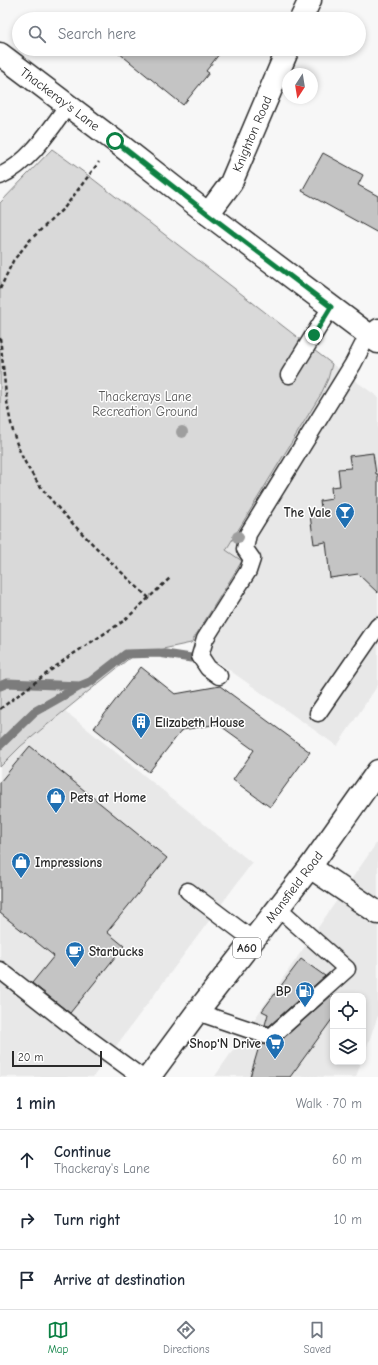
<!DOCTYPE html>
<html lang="en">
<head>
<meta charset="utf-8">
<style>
  :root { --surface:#fff; --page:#f6f6f7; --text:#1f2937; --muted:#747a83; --line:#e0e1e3; --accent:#0b8043 }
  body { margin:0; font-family:"Comic Neue",sans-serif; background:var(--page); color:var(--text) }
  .controls { position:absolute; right:12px; bottom:12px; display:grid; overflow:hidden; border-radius:8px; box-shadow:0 2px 6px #0003 }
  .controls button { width:36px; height:36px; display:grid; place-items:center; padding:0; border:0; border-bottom:1px solid var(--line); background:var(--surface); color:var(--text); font:20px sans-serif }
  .compass { position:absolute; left:282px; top:68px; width:36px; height:36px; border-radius:50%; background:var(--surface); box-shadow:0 2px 6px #0003; rotate:192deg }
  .scale { position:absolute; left:12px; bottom:10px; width:90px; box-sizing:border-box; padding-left:4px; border:2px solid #2b2b2b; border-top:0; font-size:11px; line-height:14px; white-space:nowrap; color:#2b2b2b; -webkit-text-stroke:3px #fff; paint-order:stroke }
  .stop { position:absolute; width:12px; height:12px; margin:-9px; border:3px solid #0b8043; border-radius:50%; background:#fff }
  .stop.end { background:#0b8043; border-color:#fff; box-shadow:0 1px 4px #0008 }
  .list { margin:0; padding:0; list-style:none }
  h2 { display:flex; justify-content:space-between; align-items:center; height:52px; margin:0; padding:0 16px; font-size:17px }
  h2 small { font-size:13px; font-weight:400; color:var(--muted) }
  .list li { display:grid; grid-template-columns:26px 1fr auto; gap:12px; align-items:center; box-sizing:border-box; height:60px; padding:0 16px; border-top:1px solid var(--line) }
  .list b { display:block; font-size:15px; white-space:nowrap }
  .list p { margin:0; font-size:13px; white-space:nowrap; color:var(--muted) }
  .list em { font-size:13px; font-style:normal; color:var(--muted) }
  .icon { flex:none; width:22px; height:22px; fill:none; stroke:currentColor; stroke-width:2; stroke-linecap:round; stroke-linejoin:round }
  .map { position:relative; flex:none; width:378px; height:1077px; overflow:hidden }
  .search { position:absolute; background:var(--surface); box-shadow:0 2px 6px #0003; left:12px; right:12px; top:12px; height:44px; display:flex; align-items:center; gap:10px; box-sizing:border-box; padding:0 14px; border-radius:22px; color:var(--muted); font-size:15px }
  .sheet { height:232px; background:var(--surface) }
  nav { display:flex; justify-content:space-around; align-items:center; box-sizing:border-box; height:56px; border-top:1px solid var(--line); background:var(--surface); font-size:11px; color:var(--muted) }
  nav a { display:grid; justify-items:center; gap:2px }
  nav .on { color:var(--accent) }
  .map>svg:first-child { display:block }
  .built { fill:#e8e8e8 }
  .green { fill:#d9d9d9; stroke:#828282 }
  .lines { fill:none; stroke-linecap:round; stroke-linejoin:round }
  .stream { stroke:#7b7b7b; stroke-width:9 }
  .building { fill:#c4c4c4; stroke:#2b2b2b }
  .lane-casing { stroke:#2b2b2b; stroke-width:19 }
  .street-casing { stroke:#2b2b2b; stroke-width:25 }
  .primary-casing { stroke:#2b2b2b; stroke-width:25 }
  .highway-casing { stroke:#2b2b2b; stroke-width:25 }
  .path { stroke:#2b2b2b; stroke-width:2.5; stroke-dasharray:4 3; stroke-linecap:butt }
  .lane { stroke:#fff; stroke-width:16 }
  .street { stroke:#fff; stroke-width:22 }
  .primary { stroke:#fff; stroke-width:22 }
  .highway { stroke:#fff; stroke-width:22 }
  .tree { fill:#9e9e9e }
  .route { stroke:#0b8043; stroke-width:5 }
  .labels { text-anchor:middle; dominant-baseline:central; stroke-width:3; stroke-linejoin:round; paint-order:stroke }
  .shield { fill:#fff; stroke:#6b6b6b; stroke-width:1 }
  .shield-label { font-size:12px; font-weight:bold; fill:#2b2b2b }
  .street-label { font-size:13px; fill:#2b2b2b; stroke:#fff }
  .park-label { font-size:13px; fill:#565656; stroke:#fff }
  .poi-label { font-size:13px; font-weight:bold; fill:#2b2b2b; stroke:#fff; text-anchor:start }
</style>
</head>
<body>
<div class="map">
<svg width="378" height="1077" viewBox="0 0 378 1077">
  <rect width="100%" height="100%" fill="#f7f7f7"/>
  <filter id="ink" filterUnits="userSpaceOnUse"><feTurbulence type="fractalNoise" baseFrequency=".025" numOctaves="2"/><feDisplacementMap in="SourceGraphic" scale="8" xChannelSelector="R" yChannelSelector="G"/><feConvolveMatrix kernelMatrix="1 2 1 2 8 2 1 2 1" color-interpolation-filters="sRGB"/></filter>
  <g filter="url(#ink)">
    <path class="built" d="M332 364 378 397V685L337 746 191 643 242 561 226 550 321 394 328 379Z
      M65 711 252 863 93 1077H0V767L21 746Z
      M378 841V1016L363 1057V996H333V1062H361L356 1077 215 1076Z"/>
    <path class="green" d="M52 149 89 176 332 364 328 379 321 394 226 550 242 561 191 643 144 653 137 652 21 746 0 767V203Z"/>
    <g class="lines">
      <path class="stream" d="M0 686 7 683 80 686 90 682 126 654 159 653 191 658
        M0 745 34 712 80 686"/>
    </g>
    <path class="building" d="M114 49H223L206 71 209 73 183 105Z
      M323 153 363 175 358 185 378 196V233L302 191Z
      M373 453 376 474H378V593L358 574 330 578 326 542 314 544 310 515 322 514 320 501 332 499 331 487 340 486 338 469 351 468 349 456Z
      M141 667 175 694 220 686 310 752 270 807 233 780 254 750 218 724 182 730 149 772 94 728Z
      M30 746 167 858 107 932 124 946 70 1013 32 983 54 956 0 913V782Z
      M301 959 325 976 269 1026 265 1025 268 1014 262 1011Z
      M333 994V1018L290 1077H250L260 1043 268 1046H273L277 1044Z"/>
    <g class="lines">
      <g class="lane-casing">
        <path id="lane" d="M0 176C30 162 49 131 68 105
          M289 375 331 307
          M219 676 208 668 200 656 205 639 248 571 252 559 245 549 248 534 353 364 368 335 378 327
          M318 713 378 626
          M188 891 253 940
          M0 970 78 1031 141 1077
          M197 1012 271 1037 347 969 278 908"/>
      </g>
      <g class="street-casing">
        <path id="street" d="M301 19 310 0
          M208 214 231 183 288 49
          M310 867 378 913"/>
      </g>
      <g class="primary-casing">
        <path id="primary" d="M0 54 115 141 208 214 378 342"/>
      </g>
      <g class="highway-casing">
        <path id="highway" d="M149 1077 197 1012 310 867 378 771"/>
      </g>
      <path class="path" d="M0 289 13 261 30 240 65 207 99 162
        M0 338C5 376 5 418 21 454 34 482 54 504 75 526 99 551 124 575 149 598
        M0 709 67 658 125 620 170 578"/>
      <use href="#lane" class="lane"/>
      <use href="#street" class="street"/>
      <use href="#primary" class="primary"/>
      <use href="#highway" class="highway"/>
    </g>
    <g class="tree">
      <circle cx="182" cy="432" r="6"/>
      <circle cx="238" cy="537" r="6"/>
    </g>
  </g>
  <g class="lines" filter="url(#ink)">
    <path class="route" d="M115 141 208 214 331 307 314 335"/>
  </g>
  <defs>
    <g id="bar-pin" transform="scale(1)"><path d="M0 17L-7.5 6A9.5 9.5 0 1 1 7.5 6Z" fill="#1f6fb2" stroke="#fff"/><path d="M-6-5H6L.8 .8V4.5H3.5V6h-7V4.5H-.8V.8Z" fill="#fff"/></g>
    <g id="building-pin" transform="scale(1)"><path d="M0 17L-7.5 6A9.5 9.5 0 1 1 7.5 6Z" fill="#1f6fb2" stroke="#fff"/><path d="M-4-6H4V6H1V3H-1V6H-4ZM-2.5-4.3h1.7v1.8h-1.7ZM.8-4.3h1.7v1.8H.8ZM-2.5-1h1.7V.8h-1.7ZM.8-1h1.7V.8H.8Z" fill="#fff"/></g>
    <g id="shop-pin" transform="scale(1)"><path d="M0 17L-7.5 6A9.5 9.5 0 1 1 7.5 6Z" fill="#1f6fb2" stroke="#fff"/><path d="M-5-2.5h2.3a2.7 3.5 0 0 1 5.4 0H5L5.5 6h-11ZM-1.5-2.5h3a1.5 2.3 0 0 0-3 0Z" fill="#fff"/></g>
    <g id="cafe-pin" transform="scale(1)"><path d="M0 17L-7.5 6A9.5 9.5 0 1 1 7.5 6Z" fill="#1f6fb2" stroke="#fff"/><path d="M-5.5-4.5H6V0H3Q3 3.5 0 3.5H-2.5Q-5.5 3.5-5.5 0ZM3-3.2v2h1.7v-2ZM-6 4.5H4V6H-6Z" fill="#fff"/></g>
    <g id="fuel-pin" transform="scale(1)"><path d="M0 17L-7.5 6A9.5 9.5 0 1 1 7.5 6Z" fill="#1f6fb2" stroke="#fff"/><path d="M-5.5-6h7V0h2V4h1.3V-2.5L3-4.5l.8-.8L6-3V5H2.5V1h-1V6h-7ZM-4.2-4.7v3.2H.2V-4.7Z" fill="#fff"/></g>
    <g id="supermarket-pin" transform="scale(1)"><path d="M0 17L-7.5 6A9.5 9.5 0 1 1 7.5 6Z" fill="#1f6fb2" stroke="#fff"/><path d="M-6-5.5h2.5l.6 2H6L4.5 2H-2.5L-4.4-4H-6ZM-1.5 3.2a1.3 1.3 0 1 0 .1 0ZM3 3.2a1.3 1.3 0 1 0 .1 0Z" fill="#fff"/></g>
  </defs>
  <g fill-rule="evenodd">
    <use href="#bar-pin" x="345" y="512"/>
    <use href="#building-pin" x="141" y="722"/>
    <use href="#shop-pin" x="56" y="797"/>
    <use href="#shop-pin" x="21" y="862"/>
    <use href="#cafe-pin" x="75" y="951"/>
    <use href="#fuel-pin" x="305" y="991"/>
    <use href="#supermarket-pin" x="275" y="1043"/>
  </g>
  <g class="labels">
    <rect class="shield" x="233" y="938" width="28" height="20" rx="3"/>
    <g class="shield-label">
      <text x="247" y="948">A60</text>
    </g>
    <g class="street-label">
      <text transform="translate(60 99) rotate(37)">Thackeray's Lane</text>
      <text transform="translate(252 134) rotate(-67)">Knighton Road</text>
      <text transform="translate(294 887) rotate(-53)">Mansfield Road</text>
    </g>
    <g class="park-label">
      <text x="145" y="396">Thackerays Lane<tspan x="145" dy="15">Recreation Ground</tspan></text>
    </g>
    <g class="poi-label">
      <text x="331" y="512" text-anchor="end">The Vale</text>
      <text x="155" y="722">Elizabeth House</text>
      <text x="70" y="797">Pets at Home</text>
      <text x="35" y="862">Impressions</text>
      <text x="89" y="951">Starbucks</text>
      <text x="291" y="991" text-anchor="end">BP</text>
      <text x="261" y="1043" text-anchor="end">Shop'N Drive</text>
    </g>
  </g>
</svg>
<div class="controls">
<button><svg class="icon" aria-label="locate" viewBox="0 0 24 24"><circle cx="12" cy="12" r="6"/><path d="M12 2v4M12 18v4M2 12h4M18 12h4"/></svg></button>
<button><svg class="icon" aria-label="layers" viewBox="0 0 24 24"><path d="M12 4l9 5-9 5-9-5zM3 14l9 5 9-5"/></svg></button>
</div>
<svg class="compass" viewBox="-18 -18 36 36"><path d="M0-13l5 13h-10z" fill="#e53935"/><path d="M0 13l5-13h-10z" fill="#747a83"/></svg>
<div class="scale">20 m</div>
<div class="stop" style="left:115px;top:141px"></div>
<div class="stop end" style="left:314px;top:335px"></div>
<div class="search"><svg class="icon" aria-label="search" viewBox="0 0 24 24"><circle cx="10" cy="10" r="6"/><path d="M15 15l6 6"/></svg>Search here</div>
</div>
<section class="sheet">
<h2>1 min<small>Walk · 70 m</small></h2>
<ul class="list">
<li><svg class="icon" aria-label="ahead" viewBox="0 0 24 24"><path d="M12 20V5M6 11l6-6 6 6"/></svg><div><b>Continue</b><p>Thackeray's Lane</p></div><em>60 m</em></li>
<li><svg class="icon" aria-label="right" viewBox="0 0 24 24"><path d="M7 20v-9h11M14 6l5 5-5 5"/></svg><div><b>Turn right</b></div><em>10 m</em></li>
<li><svg class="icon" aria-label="arrive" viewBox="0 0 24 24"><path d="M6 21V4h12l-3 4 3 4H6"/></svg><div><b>Arrive at destination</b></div></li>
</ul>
</section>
<nav>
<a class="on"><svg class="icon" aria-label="map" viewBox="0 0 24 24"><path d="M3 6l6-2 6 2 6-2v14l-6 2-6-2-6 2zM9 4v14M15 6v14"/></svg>Map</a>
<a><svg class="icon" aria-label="directions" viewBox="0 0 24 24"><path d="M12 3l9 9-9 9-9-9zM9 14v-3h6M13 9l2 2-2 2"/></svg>Directions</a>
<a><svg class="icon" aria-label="saved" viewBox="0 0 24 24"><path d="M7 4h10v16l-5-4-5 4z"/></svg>Saved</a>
</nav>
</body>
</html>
